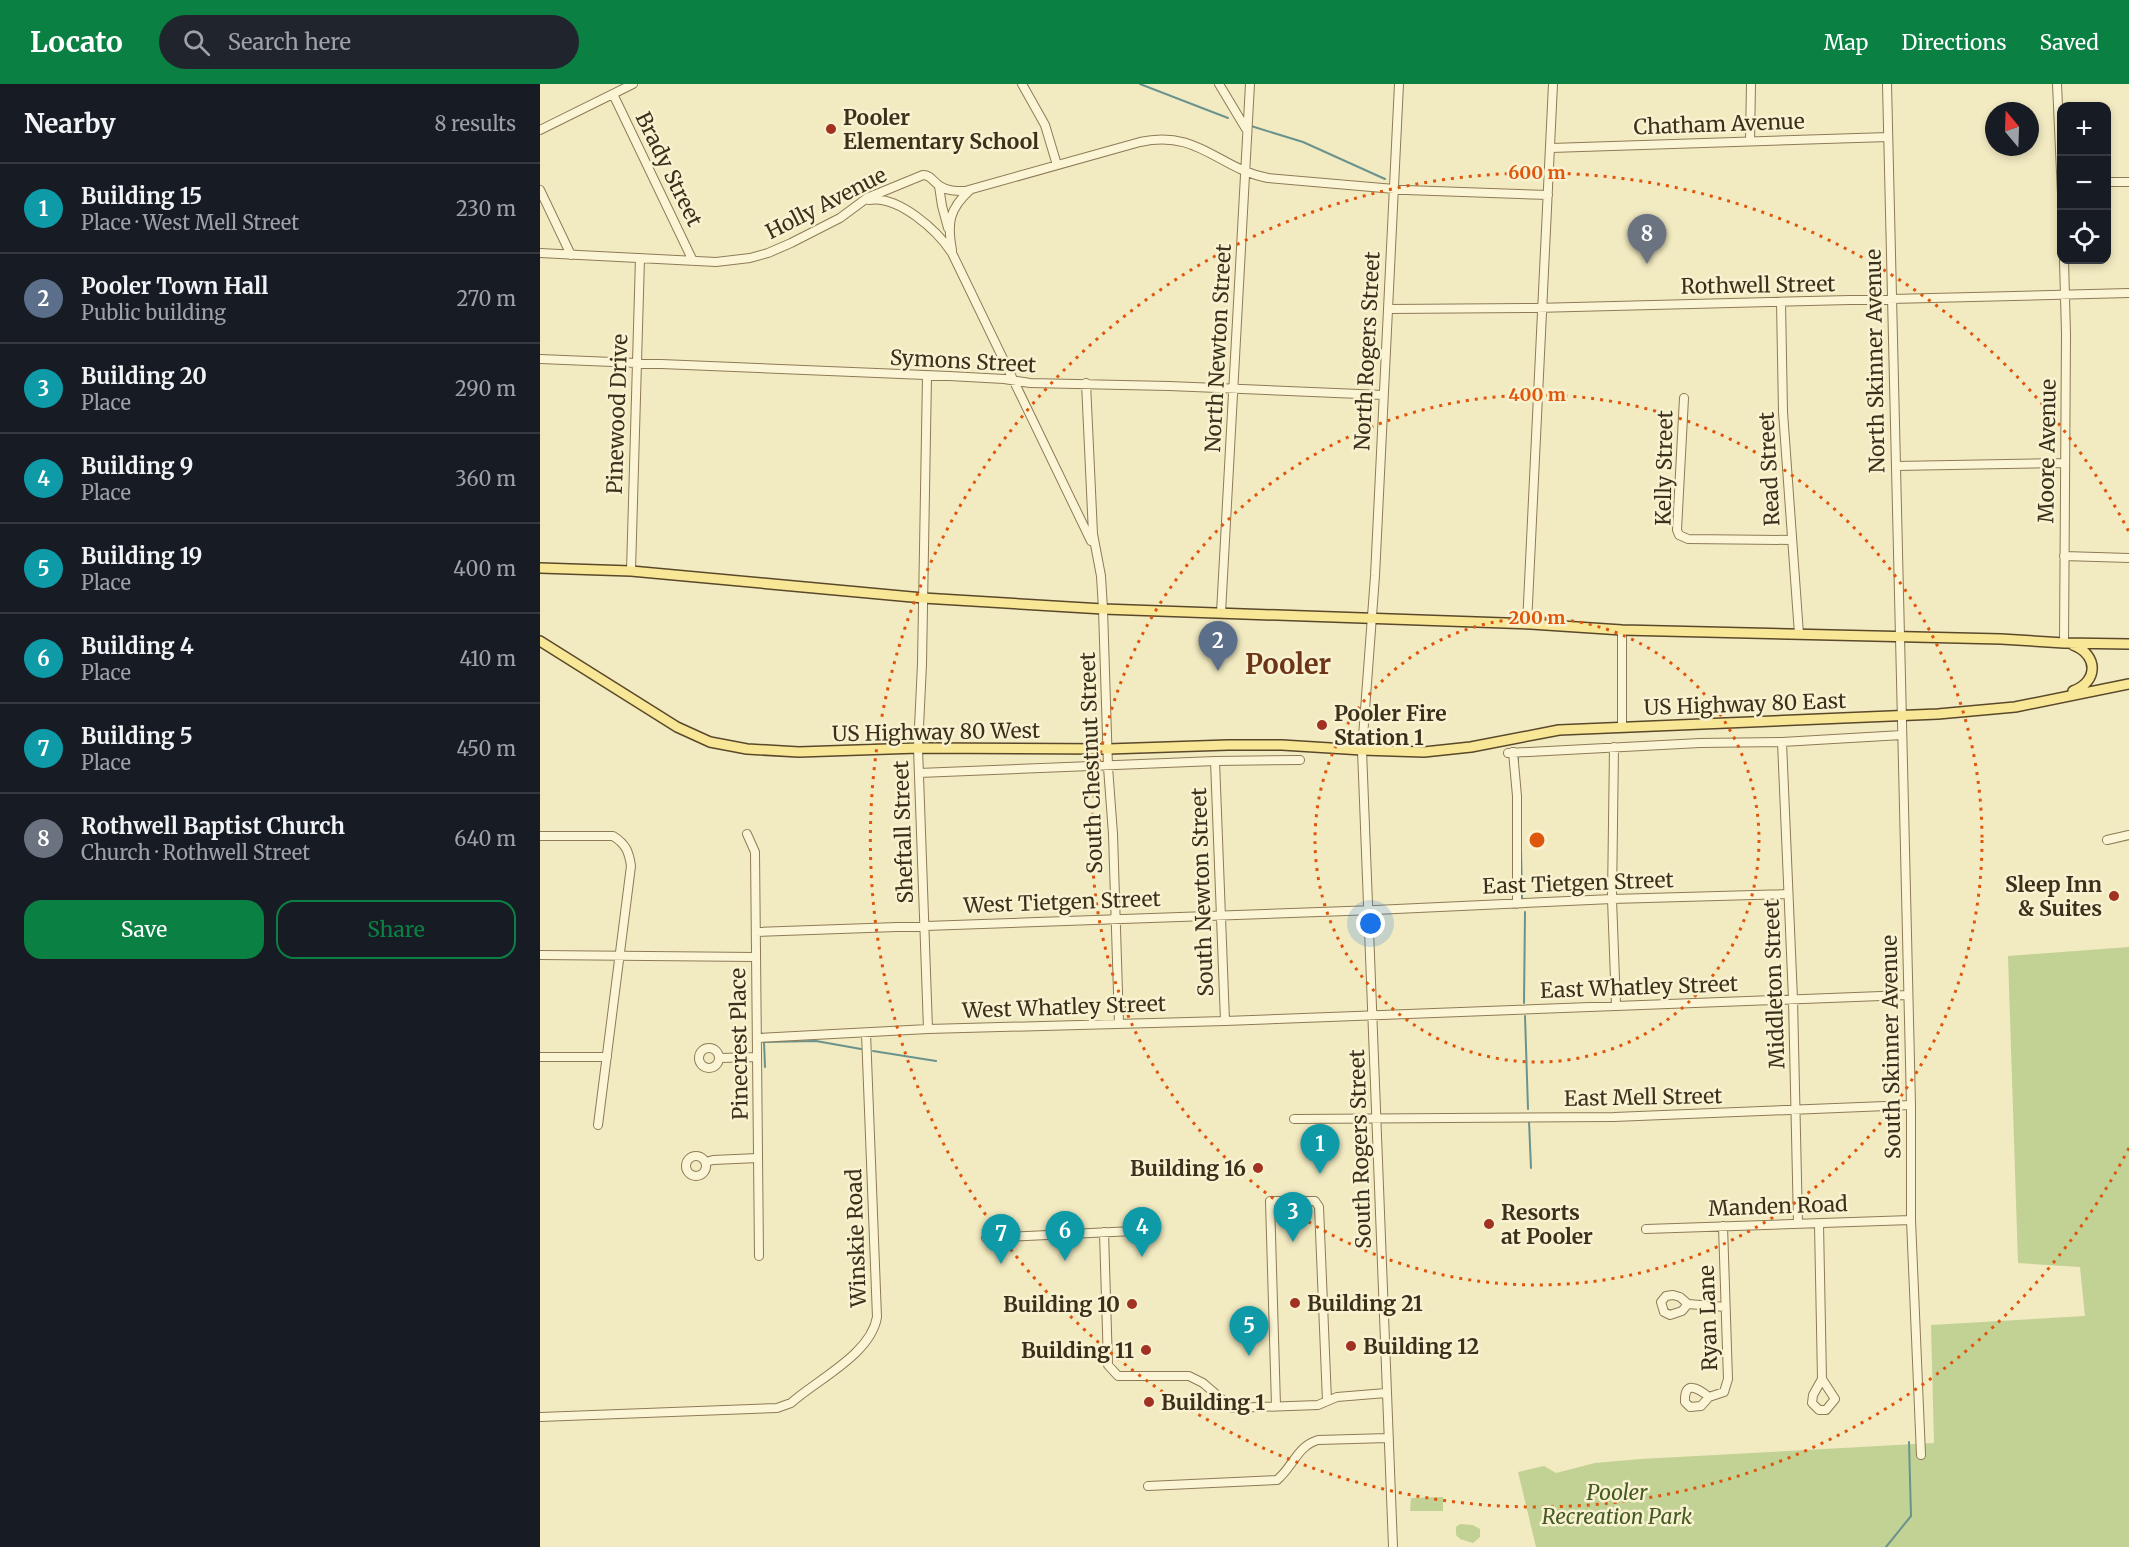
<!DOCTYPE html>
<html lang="en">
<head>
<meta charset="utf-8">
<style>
  :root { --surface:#171b24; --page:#20242c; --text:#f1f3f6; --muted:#9ea1a6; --line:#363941; --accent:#0b8043 }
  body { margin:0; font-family:Merriweather,serif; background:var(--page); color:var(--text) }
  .controls { position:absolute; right:18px; top:18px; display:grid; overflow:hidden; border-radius:12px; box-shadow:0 3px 9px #0003 }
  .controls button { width:54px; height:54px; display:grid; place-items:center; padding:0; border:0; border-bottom:2px solid var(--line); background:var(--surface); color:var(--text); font:30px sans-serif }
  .compass { position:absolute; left:1445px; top:18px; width:54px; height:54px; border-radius:50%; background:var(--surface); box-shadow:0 3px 9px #0003; rotate:341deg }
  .you { position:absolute; left:831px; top:840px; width:21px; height:21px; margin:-15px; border:4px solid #fff; border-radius:50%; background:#1a73e8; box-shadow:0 0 0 9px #1a73e833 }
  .badge { display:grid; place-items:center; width:39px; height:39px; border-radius:50%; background:var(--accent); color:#fff; font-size:20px; font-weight:700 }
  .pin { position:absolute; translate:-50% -50px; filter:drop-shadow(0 2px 3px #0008) }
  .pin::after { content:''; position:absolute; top:32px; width:21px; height:18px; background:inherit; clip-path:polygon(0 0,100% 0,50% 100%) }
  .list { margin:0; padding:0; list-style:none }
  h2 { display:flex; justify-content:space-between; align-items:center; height:78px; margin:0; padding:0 24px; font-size:26px }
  h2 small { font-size:20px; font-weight:400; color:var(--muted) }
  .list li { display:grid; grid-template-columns:39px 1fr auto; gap:18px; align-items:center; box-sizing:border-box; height:90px; padding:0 24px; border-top:2px solid var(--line) }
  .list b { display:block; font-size:22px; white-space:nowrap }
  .list p { margin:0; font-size:20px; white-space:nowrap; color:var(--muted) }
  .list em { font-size:20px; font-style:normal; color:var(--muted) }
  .actions { display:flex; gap:12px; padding:18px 24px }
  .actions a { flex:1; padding:14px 0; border:2px solid var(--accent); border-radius:18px; text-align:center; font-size:21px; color:var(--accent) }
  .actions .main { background:var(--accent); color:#fff }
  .icon { flex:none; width:33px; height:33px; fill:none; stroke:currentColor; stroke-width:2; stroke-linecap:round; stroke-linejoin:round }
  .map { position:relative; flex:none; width:1589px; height:1463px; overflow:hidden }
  header { display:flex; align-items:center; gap:36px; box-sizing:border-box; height:84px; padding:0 30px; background:var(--accent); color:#fff }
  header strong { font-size:28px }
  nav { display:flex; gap:33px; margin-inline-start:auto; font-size:21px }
  .search { width:420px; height:54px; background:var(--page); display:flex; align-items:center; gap:15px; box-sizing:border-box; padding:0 21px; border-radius:33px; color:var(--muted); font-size:22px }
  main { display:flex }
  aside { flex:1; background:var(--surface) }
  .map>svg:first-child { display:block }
  .green { fill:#c2d194 }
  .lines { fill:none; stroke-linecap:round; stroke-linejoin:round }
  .stream { stroke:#6a938e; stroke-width:2 }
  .minor-casing { stroke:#8d7b57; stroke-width:10 }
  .major-casing { stroke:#5a482b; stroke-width:12 }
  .minor { stroke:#fcf5d5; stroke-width:8 }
  .major { stroke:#f8e796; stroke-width:9 }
  .ring { fill:none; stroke:#df570d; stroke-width:3; stroke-dasharray:3 6 }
  .poi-dot { fill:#a13221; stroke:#f8f2d1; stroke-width:2 }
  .labels { text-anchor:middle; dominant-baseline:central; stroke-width:5; stroke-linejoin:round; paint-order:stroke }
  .poi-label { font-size:21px; font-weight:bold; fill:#3b301c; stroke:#f8f2d1; text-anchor:start }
  .street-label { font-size:21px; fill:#3b301c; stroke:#f8f2d1 }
  .park-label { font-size:21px; font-style:italic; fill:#445a21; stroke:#f8f2d1 }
  .district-label { font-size:27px; font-weight:bold; fill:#6c3518; stroke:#f8f2d1 }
  .centre { fill:#df570d; stroke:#f8f2d1; stroke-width:3 }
  .ring-label { font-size:18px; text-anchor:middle; font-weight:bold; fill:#df570d; stroke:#f8f2d1; stroke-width:5; stroke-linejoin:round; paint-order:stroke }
</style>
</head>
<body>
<header>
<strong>Locato</strong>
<div class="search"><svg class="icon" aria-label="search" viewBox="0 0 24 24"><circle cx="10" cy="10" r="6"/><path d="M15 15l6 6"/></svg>Search here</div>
<nav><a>Map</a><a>Directions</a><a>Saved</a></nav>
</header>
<main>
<aside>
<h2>Nearby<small>8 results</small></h2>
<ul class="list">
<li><span class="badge" style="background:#0f9aa8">1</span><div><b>Building 15</b><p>Place · West Mell Street</p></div><em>230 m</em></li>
<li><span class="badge" style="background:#5c6f8a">2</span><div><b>Pooler Town Hall</b><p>Public building</p></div><em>270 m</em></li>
<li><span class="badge" style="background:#0f9aa8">3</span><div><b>Building 20</b><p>Place</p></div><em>290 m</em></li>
<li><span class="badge" style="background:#0f9aa8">4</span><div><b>Building 9</b><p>Place</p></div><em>360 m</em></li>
<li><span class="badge" style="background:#0f9aa8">5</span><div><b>Building 19</b><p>Place</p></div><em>400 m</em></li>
<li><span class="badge" style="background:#0f9aa8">6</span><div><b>Building 4</b><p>Place</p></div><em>410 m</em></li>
<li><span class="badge" style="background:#0f9aa8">7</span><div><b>Building 5</b><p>Place</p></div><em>450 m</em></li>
<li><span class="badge" style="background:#6b7280">8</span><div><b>Rothwell Baptist Church</b><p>Church · Rothwell Street</p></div><em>640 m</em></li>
</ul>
<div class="actions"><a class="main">Save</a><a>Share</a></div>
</aside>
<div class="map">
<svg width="1589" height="1463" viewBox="0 0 1589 1463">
  <rect width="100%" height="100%" fill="#f2eac1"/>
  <path class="green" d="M1589 863V1463H996L978 1388 1004 1382 1016 1389 1055 1379 1101 1375 1394 1359 1391 1241 1545 1232 1540 1183 1478 1179 1468 872Z
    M903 1413V1427H870L871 1414Z
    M920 1440 933 1441 940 1445V1453L933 1459 920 1455 916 1451V1443Z"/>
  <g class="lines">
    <path class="stream" d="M600 0 688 34
      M711 42 763 58 845 95
      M978 673V685
      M981 766 982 814
      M984 919 985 828
      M985 932 988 1025
      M333 967 396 977
      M225 983 224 958 276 957 321 965
      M989 1037 991 1084
      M1346 1463 1371 1432 1369 1358"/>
    <g class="minor-casing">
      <path id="minor" d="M482 0 505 41 517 81
        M679 0 706 45
        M1347 0 1371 1021V1136L1381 1371
        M1517 0 1522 110
        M73 10 153 177
        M0 46 93 0
        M1210 57 1211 0
        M1011 64 1348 53
        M1566 98H1589
        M399 102 402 122 408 144
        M0 106 31 171
        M329 116C358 111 397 146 412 169L551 457
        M412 166C407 139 409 125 430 106
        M0 169 176 178 210 174 228 169 251 159 300 134 327 114 383 91C391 91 393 98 400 102 407 107 416 107 425 107L600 58C658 45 679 85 728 94L866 106 1008 111
        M1524 176 1526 250 1524 559
        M1241 218 1243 328 1259 550
        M848 225 995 224 1589 209
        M0 275 409 292 464 295 490 299 629 302 843 311
        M387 292 382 580 378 664 388 945
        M546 299 553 450 561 492 563 525 568 683 573 750 579 940
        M1144 314 1137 446 1139 451 1148 455 1251 456
        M1356 382 1525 379
        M1524 472 1589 474
        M91 487 100 174
        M681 529 710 0
        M987 540 1013 0
        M1082 643V546
        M1242 658 1253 915 1258 1140
        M1074 663 1072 815 1076 922
        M973 668 977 712V820
        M968 669 1160 659 1242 658 1362 651
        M675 677 685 937
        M379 689 675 677 760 676
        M207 750 215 768 219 1172
        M0 752H73C86 760 89 768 91 782L58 1041
        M1567 756 1589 751
        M216 848 835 826 1072 815 1248 810
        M0 871 216 873
        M217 954 388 945 685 937 1367 911
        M159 974a10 10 0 1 1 20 0a10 10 0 1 1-20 0Z
        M0 973H67
        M180 974 217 973
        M754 1035 1074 1033 1371 1021
        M146 1082a10 10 0 1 1 20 0a10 10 0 1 1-20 0Z
        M166 1078 173 1076 218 1074
        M1279 1140 1282 1295 1295 1315 1286 1326H1279L1272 1319 1273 1311 1282 1295
        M1106 1145 1371 1136
        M564 1148 568 1281 578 1292H649L663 1299 692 1324 778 1321 797 1313 846 1309
        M446 1154 615 1146
        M1148 1220 1142 1227 1130 1231 1124 1228 1121 1218 1126 1212 1133 1211 1140 1213 1148 1220 1185 1223
        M1169 1313 1161 1322 1150 1323 1145 1318C1144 1296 1158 1304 1169 1313L1184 1308 1188 1295 1183 1142
        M736 1322 730 1117H775L779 1123 787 1317
        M0 1333 237 1324 251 1319C278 1295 331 1270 337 1233L326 949
        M608 1402 737 1396C753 1383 757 1362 778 1356L848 1354
        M853 1463 822 666 835 492 859 0"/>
    </g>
    <g class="major-casing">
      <path id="major" d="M0 484 91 487 383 514 563 525 991 540 1082 546 1461 555 1524 559 1589 560
        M0 557 137 643 170 658 207 665 259 668 378 664 568 665 688 661H742L822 666 884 668 931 663 1019 646 1398 630 1475 623 1589 600
        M1533 607C1558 598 1559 571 1533 561"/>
    </g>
    <use href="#minor" class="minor"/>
    <use href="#major" class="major"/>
  </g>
  <g class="ring">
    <circle cx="997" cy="756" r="222"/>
    <circle cx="997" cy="756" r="445"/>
    <path d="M1589 1064A667 667 0 1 1 1589 448"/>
  </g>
  <g class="poi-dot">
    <circle cx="291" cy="45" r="6"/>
    <circle cx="782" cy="641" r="6"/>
    <circle cx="1574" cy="812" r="6"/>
    <circle cx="718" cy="1084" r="6"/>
    <circle cx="949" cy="1140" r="6"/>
    <circle cx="755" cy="1219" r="6"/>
    <circle cx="592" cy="1220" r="6"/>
    <circle cx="811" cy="1262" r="6"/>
    <circle cx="606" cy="1266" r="6"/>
    <circle cx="609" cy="1318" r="6"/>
  </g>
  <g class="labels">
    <g class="poi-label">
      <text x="303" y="33">Pooler<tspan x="303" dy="24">Elementary School</tspan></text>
      <text x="794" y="629">Pooler Fire<tspan x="794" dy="24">Station 1</tspan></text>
      <text x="1562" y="800" text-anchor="end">Sleep Inn<tspan x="1562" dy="24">&amp; Suites</tspan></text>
      <text x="706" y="1084" text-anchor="end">Building 16</text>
      <text x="961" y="1128">Resorts<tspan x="961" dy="24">at Pooler</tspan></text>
      <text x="767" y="1219">Building 21</text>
      <text x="580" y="1220" text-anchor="end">Building 10</text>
      <text x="823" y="1262">Building 12</text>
      <text x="594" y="1266" text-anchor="end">Building 11</text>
      <text x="621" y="1318">Building 1</text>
    </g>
    <g class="street-label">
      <text transform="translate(1179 40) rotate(-2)">Chatham Avenue</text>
      <text transform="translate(129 85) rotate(64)">Brady Street</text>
      <text transform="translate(286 119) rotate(-27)">Holly Avenue</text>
      <text transform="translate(1218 201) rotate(-1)">Rothwell Street</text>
      <text transform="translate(678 264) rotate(-87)">North Newton Street</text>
      <text transform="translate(827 267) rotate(-87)">North Rogers Street</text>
      <text transform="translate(423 277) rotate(3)">Symons Street</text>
      <text transform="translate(1335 277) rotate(-91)">North Skinner Avenue</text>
      <text transform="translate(77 330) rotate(-88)">Pinewood Drive</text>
      <text transform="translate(1507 367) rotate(-89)">Moore Avenue</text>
      <text transform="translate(1124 384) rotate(-89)">Kelly Street</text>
      <text transform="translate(1229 385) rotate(-93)">Read Street</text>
      <text transform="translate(1205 620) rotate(-2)">US Highway 80 East</text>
      <text transform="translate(396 648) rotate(-1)">US Highway 80 West</text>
      <text transform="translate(551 679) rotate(-92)">South Chestnut Street</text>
      <text transform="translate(363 748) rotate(-92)">Sheftall Street</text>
      <text transform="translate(1038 799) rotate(-2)">East Tietgen Street</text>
      <text transform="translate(662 808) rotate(-92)">South Newton Street</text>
      <text transform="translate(522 818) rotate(-2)">West Tietgen Street</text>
      <text transform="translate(1234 900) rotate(-92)">Middleton Street</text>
      <text transform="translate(1099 903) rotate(-2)">East Whatley Street</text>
      <text transform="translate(524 923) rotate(-2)">West Whatley Street</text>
      <text transform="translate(199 960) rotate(-91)">Pinecrest Place</text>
      <text transform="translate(1351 963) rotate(-91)">South Skinner Avenue</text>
      <text transform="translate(1103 1013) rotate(-1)">East Mell Street</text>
      <text transform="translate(820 1065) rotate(-92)">South Rogers Street</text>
      <text transform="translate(1238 1122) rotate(-2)">Manden Road</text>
      <text transform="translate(316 1154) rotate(-92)">Winskie Road</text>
      <text transform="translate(1168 1234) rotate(-92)">Ryan Lane</text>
    </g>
    <g class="park-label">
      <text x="1077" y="1408">Pooler<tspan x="1077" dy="24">Recreation Park</tspan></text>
    </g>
    <g class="district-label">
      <text x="748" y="580">Pooler</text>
    </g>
  </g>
  <circle cx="997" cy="756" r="9" class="centre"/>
  <g class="ring-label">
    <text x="997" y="95">600 m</text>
    <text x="997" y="317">400 m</text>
    <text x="997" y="540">200 m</text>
  </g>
</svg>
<div class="controls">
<button>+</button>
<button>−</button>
<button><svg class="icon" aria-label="locate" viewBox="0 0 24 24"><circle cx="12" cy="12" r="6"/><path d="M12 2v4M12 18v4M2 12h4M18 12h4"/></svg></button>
</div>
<svg class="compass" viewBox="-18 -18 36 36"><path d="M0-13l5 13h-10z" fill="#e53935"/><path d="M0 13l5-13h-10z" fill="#9ea1a6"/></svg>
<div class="you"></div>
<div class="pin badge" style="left:780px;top:1090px;background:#0f9aa8">1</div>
<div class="pin badge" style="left:678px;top:587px;background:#5c6f8a">2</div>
<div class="pin badge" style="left:753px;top:1158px;background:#0f9aa8">3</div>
<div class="pin badge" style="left:602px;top:1173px;background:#0f9aa8">4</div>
<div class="pin badge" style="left:709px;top:1272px;background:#0f9aa8">5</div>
<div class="pin badge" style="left:525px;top:1177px;background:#0f9aa8">6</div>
<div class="pin badge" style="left:461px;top:1180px;background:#0f9aa8">7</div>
<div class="pin badge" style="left:1107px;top:180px;background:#6b7280">8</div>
</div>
</main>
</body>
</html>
